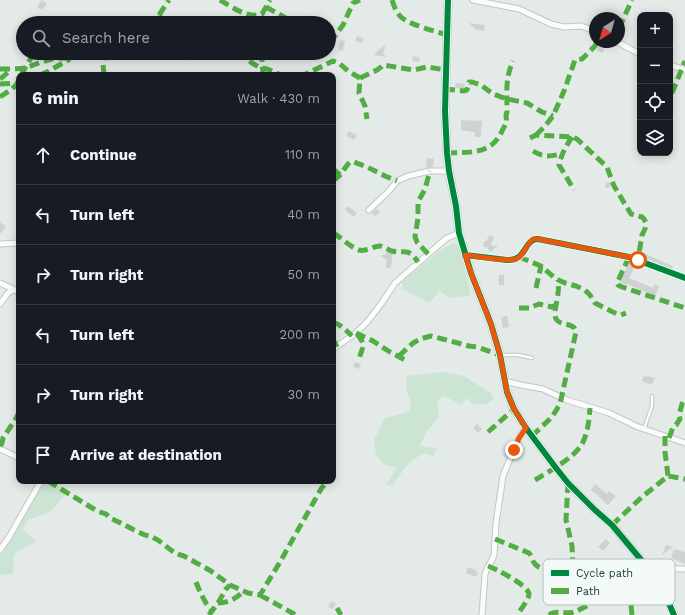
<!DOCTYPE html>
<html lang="en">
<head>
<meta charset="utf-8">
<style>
  :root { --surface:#171b24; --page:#20242c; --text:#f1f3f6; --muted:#9ea1a6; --line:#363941 }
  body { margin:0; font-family:"Work Sans",sans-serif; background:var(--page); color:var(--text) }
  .controls { position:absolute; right:12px; top:12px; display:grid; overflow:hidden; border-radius:8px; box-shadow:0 2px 10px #0003 }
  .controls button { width:36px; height:36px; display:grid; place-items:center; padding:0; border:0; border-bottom:1px solid var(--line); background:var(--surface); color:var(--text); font:20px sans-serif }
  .compass { position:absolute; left:589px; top:12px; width:36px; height:36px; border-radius:50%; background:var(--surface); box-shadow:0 2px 10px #0003; rotate:217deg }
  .stop { position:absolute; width:12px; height:12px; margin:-9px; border:3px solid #ea580c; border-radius:50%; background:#fff }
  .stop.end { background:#ea580c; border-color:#fff; box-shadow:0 1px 4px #0008 }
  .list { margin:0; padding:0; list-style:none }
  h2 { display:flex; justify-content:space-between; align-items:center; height:52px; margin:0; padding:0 16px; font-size:17px }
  h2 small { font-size:13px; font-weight:400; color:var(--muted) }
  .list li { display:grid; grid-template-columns:26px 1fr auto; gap:12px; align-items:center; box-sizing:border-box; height:60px; padding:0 16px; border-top:1px solid var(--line) }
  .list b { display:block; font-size:15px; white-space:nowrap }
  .list em { font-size:13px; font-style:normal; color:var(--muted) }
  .icon { flex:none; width:22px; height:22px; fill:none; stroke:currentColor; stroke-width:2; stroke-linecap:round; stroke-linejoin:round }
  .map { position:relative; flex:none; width:685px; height:615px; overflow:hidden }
  .search { position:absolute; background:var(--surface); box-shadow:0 2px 10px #0003; left:16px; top:16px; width:320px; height:44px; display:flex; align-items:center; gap:10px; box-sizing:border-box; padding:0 14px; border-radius:22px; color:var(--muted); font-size:15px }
  .panel { position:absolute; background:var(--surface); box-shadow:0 2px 10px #0003; left:16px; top:72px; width:320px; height:412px; border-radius:8px }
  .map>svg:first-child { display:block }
  .green { fill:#cce4d4 }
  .building { fill:#ced3d1 }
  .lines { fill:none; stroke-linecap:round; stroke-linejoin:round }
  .lane-casing { stroke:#c1c7c4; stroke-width:4.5 }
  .street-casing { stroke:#c1c7c4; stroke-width:7 }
  .secondary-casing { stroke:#bfc8c4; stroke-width:9 }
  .lane { stroke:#fbfcfb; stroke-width:2.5 }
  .street { stroke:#fbfcfb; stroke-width:5 }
  .secondary { stroke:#fbfcfb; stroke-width:7 }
  .quiet { stroke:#52ad45; stroke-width:5; stroke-dasharray:10 5; stroke-linecap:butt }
  .cycleway-casing { stroke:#f2f9f6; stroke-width:8 }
  .cycleway { stroke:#00873e; stroke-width:6 }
  .route { stroke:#ea580c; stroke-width:5 }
  .key { fill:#f2f9f6; stroke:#b3c1bd; stroke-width:1 }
  .key-label { font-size:11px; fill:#213e37 }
</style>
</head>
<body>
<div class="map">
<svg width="685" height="615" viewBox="0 0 685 615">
  <rect width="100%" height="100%" fill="#e4eae7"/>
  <path class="green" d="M454 243 459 247 471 295 451 298 440 291 429 303 403 289 402 282 442 249Z
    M442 372 464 376 492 394 493 399 487 404 475 405 466 398 462 405 442 395 437 404 439 417 426 432 420 446 437 448 434 456 423 453 409 463 392 485H386L397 468 385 465 376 455 374 440 385 418 410 411 411 404 406 388 407 376Z
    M41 481H54L65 495 50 512 28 520 22 529 37 541 14 554 13 574 0 575V556L43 485Z"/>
  <path class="building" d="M42 0 47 4 42 10 37 7Z
    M469 23 485 25 484 31 475 29Z
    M357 36 364 38 362 43 355 41Z
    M340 40 345 41 343 51 338 50Z
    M386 44 383 53 386 57 373 55Z
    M598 46 604 49 603 53 597 51Z
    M183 53 189 57 187 61 181 57Z
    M413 56 420 58 419 62 412 61Z
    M456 83 465 84 464 89 455 88Z
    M461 120 482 121 481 137H475V132L461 130Z
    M349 131 357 135 354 140 346 136Z
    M427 158 434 159 433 167 426 168Z
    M607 182 614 183 608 188H606L605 186V184Z
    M348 206 357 213 354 217 345 210Z
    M376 209 380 211 376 216 371 213Z
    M0 222 6 227 0 234Z
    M490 235 494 237 491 245 498 246 490 252 487 247H483L484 241H486Z
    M389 250 393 253 391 267 389 268H387L386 266 387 260 380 256 386 254V252Z
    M641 252 673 266 672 269 639 257Z
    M630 262 636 264 629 278 653 288 655 284 659 287 655 296 627 284 626 285 620 282Z
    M499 275H504V285H499Z
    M507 316 509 327 503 328 501 317Z
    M355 362 361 364 359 369 353 367Z
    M644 376 648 377V376L655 378 652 385 642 381Z
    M477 424 482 429 478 433 473 428Z
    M595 484 607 494 609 491 616 496 608 505 602 500V499L591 490Z
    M606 539 610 543 603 551 598 547Z
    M666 545 673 547 662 555Z
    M674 549 685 552V564L671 558Z
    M468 567 476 570 475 571 478 572 476 577 466 573Z
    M331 601 336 603 333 609 328 607Z"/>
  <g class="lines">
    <g class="lane-casing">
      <path id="lane" d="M501 355H518L532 358
        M644 429 652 406V396"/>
    </g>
    <g class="street-casing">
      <path id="street" d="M473 0 519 9 551 24 564 27 581 26 595 31
        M617 42 640 54
        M670 65 685 70
        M369 210 389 191 397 181 408 176 430 171H449
        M0 244 19 243
        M465 255 507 260C511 260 514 260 517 258 526 254 526 239 538 239L629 257 685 278
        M0 283 19 292
        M0 304 8 293 14 290
        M333 349 356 333 368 321 381 304 395 283 441 243 447 238 459 233
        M504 381 521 385 543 389 567 400 609 413 638 427 685 443
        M0 449 19 458
        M0 550 9 537 41 481
        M648 568 685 569
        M482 615 485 574C487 567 492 562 494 555L496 523 503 476 509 461 519 438 526 428"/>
    </g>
    <g class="secondary-casing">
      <path id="secondary" d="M448 0 445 111 447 153 449 171 456 206 459 233 471 273 491 324 500 355 507 392 514 409 526 428 556 468 568 483 595 510 612 525 648 568 663 590 674 615"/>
    </g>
    <use href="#lane" class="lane"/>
    <use href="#street" class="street"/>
    <use href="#secondary" class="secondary"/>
    <path class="quiet" d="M220 0C232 7 248 19 262 14L270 0
      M392 0C394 6 396 12 401 17 410 25 435 31 447 35
      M266 7 295 23
      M157 18H162L167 23
      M129 23H130
      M147 23 157 18 169 0
      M619 28 632 0
      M329 41 332 40 343 25 353 3 360 0
      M237 53 244 56 252 63 259 67 267 69 281 75
      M258 53 262 59 263 75
      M0 69C9 69 17 69 25 68 34 65 43 61 52 59 69 56 86 60 102 53
      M21 75 34 53
      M40 75 49 71 70 59
      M104 75 103 64 105 53
      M299 75 306 74 333 61 339 63 348 71 360 78 359 93 365 106 367 119
      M360 78 377 70 381 67 383 65 414 70 427 67 446 70
      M0 79 11 70
      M0 84 19 83
      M445 89 464 91 467 90 469 82H472L481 85 493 94 507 99 527 103 542 112 553 116
      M672 93 685 61
      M0 97 12 89 18 83 19 84
      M536 135 545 126 553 116 564 91 575 60 582 59 595 46 597 42
      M572 137C566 146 561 155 559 165L564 173 574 190
      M530 138 536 135 572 137 577 139 607 167 614 186 631 214 642 217 644 219 646 223 645 229 642 235 638 260
      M533 151C544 158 550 156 562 154
      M447 153C471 152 492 155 503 129 506 124 507 121 506 115L507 112C507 92 505 79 513 61
      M333 169 340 175
      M333 181 340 175 348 164 350 162H354L367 167 385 176 397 181
      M333 233C341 237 351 248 359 250 367 252 373 246 380 246 384 246 388 250 392 251 406 254 408 247 418 262
      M428 254 417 242 415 237 418 218V202L425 189 430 171
      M519 257 541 266 556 279 565 283 576 286 585 290 590 295 595 303 617 314 621 315 626 313
      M629 257 617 283 618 285 622 287 685 308
      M536 288 541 266
      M519 308H530L534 306 539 304 552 307 556 305
      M333 322C341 325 346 330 352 336
      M356 333 373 341 390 352 407 361
      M357 334C366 345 363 346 359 359
      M333 339 337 347
      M399 356 413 343 420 339 431 336 469 346 477 347 500 355
      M488 432 514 409
      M532 436 552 417 560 404 576 332C574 321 561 327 556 319 553 313 558 299 558 293 559 289 558 284 558 280
      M665 436V452L668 476
      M669 438 673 427 676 425 680 419 679 415 682 404 685 399
      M0 446 2 443 3 438 15 420 19 412
      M535 480C548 472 574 458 582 444 588 433 589 420 590 408
      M48 481 97 511 106 514 110 518C122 523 133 530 145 535 148 536 151 536 154 538 165 543 170 553 184 556L211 571 230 585 248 593 260 595 280 562 321 489 327 481
      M568 483 566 520 572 546 573 569 586 572 603 595
      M612 525 642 497 668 476 685 479
      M495 539 529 553C532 556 532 561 535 564 543 573 563 570 573 569
      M488 566C496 569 528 585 529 594 529 599 520 611 517 615
      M196 582C199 590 206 606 212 610
      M260 595 296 615
      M218 603C228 603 237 598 244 591
      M337 608 341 615
      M209 615 218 603 226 589 230 585
      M549 615C557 609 566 615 574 612 582 609 590 604 597 600 604 595 609 588 618 585
      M632 615 631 605 618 585 634 563 641 559"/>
    <g class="cycleway-casing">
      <path id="cycleway" d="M448 0 445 111 447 153 449 171 456 206 459 233 471 273 491 324 500 355 507 392 514 409 526 428 556 468 568 483 595 510 612 525 648 568 663 590 674 615
        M465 255 507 260C511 260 514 260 517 258 526 254 526 239 538 239L629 257 685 278"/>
    </g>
    <use href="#cycleway" class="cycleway"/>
  </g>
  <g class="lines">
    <path class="route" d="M514 450 519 438 526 428 514 409 507 392 500 355 491 324 471 273 465 255C474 256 510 263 518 258 522 256 527 245 531 241L533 239H538L629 257 638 260"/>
  </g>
  <rect x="543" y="559" width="132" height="46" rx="6" class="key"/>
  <rect x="551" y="570" width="18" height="6" fill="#00873e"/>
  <rect x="551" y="588" width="18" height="6" fill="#52ad45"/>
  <g class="key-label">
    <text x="576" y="577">Cycle path</text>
    <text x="576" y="595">Path</text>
  </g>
</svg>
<div class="controls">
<button>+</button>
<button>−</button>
<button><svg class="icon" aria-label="locate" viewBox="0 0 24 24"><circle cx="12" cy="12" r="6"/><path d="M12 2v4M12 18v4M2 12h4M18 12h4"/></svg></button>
<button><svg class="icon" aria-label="layers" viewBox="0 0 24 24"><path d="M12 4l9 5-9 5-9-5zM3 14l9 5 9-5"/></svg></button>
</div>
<svg class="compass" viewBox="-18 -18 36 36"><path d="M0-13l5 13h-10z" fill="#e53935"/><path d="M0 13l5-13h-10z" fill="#9ea1a6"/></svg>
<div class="stop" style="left:638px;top:260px"></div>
<div class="stop end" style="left:514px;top:450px"></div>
<div class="search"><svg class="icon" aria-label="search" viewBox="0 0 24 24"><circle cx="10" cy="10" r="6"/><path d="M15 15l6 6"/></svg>Search here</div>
<section class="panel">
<h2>6 min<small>Walk · 430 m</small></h2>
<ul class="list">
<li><svg class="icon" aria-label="ahead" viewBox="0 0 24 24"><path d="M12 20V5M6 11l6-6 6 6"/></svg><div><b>Continue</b></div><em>110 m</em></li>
<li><svg class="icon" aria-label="left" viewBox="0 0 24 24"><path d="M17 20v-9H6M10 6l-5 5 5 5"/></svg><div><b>Turn left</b></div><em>40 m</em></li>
<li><svg class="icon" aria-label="right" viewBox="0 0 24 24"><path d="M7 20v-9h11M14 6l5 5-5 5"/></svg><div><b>Turn right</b></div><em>50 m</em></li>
<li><svg class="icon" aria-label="left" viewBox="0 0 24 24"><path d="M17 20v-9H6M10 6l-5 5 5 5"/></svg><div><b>Turn left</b></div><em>200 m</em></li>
<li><svg class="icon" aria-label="right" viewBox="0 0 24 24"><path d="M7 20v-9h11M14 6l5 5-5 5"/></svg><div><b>Turn right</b></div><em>30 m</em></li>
<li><svg class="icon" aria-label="arrive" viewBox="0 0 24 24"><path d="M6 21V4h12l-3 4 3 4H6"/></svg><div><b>Arrive at destination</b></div></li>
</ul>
</section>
</div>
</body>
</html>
